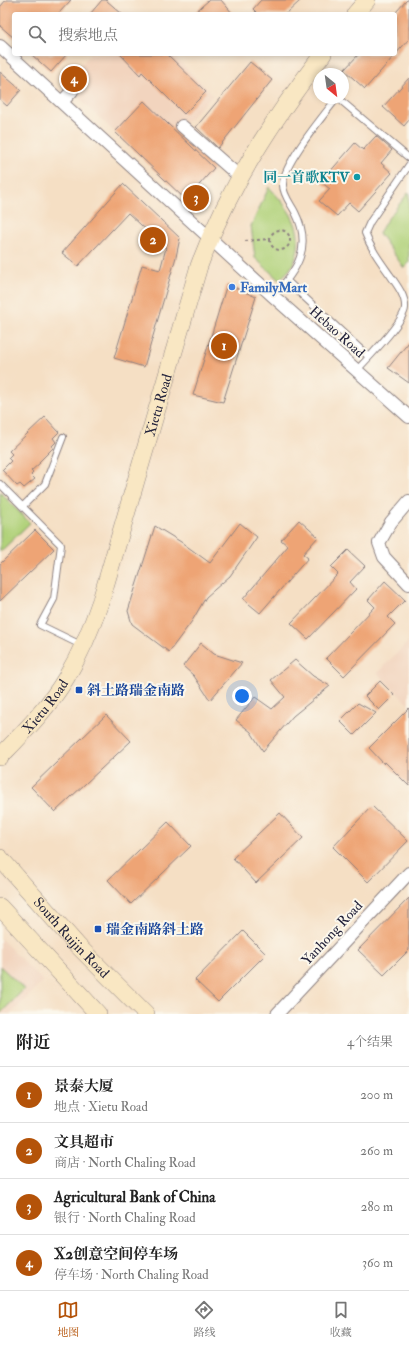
<!DOCTYPE html>
<html lang="zh">
<head>
<meta charset="utf-8">
<style>
  :root { --surface:#fff; --page:#f6f6f6; --text:#222; --muted:#767676; --line:#e0e0e0; --accent:#b45309 }
  body { margin:0; font-family:"IM FELL Double Pica","Noto Serif SC",serif; background:var(--page); color:var(--text) }
  .compass { position:absolute; left:313px; top:68px; width:36px; height:36px; border-radius:50%; background:var(--surface); box-shadow:0 2px 6px #0003; rotate:151deg }
  .you { position:absolute; left:242px; top:696px; width:14px; height:14px; margin:-10px; border:3px solid #fff; border-radius:50%; background:#1a73e8; box-shadow:0 0 0 6px #1a73e833 }
  .badge { display:grid; place-items:center; width:26px; height:26px; border-radius:50%; background:var(--accent); color:#fff; font-size:13px; font-weight:700 }
  .pin { position:absolute; translate:-50% -50%; border:2px solid #fff; box-shadow:0 1px 4px #0006 }
  .list { margin:0; padding:0; list-style:none }
  h2 { display:flex; justify-content:space-between; align-items:center; height:52px; margin:0; padding:0 16px; font-size:17px }
  h2 small { font-size:13px; font-weight:400; color:var(--muted) }
  .list li { display:grid; grid-template-columns:26px 1fr auto; gap:12px; align-items:center; box-sizing:border-box; height:56px; padding:0 16px; border-top:1px solid var(--line) }
  .list b { display:block; font-size:15px; white-space:nowrap }
  .list p { margin:0; font-size:13px; white-space:nowrap; color:var(--muted) }
  .list em { font-size:13px; font-style:normal; color:var(--muted) }
  .icon { flex:none; width:22px; height:22px; fill:none; stroke:currentColor; stroke-width:2; stroke-linecap:round; stroke-linejoin:round }
  .map { position:relative; flex:none; width:409px; height:1014px; overflow:hidden }
  .search { position:absolute; background:var(--surface); box-shadow:0 2px 6px #0003; left:12px; right:12px; top:12px; height:44px; display:flex; align-items:center; gap:10px; box-sizing:border-box; padding:0 14px; border-radius:4px; color:var(--muted); font-size:15px }
  .sheet { height:276px; background:var(--surface) }
  nav { display:flex; justify-content:space-around; align-items:center; box-sizing:border-box; height:56px; border-top:1px solid var(--line); background:var(--surface); font-size:11px; color:var(--muted) }
  nav a { display:grid; justify-items:center; gap:2px }
  nav .on { color:var(--accent) }
  .map>svg:first-child { display:block }
  .built { fill:#f2d4be }
  .green { fill:#b1d27a; stroke:#6a7a5a }
  .building { fill:#eea474 }
  .lines { fill:none; stroke-linecap:round; stroke-linejoin:round }
  .lane-casing { stroke:#8c8080; stroke-width:8 }
  .street-casing { stroke:#8c8080; stroke-width:14 }
  .secondary-casing { stroke:#8c8080; stroke-width:18 }
  .path { stroke:#8c8080; stroke-width:2; stroke-dasharray:3 3; stroke-linecap:butt }
  .lane { stroke:#fff; stroke-width:6 }
  .street { stroke:#fff; stroke-width:12 }
  .secondary { stroke:#f9e7c3; stroke-width:17 }
  .culture-dot { fill:#0f9aa8; stroke:#fbf7ec; stroke-width:1.5 }
  .shop-dot { fill:#3f7fe0; stroke:#fbf7ec; stroke-width:1.5 }
  .transit-dot { fill:#1a4fb4; stroke:#fbf7ec; stroke-width:1.5 }
  .labels { text-anchor:middle; dominant-baseline:central; stroke-width:4; stroke-linejoin:round; paint-order:stroke }
  .culture-label { font-size:14px; font-weight:bold; fill:#0d838f; stroke:#fbf7ec; text-anchor:end }
  .shop-label { font-size:14px; font-weight:bold; fill:#366cbe; stroke:#fbf7ec; text-anchor:start }
  .street-label { font-size:14px; fill:#22223b; stroke:#fbf7ec }
  .transit-label { font-size:14px; font-weight:bold; fill:#164399; stroke:#fbf7ec; text-anchor:start }
</style>
</head>
<body>
<div class="map">
<svg width="409" height="1014" viewBox="0 0 409 1014">
  <rect width="100%" height="100%" fill="#fbf7ec"/>
  <filter id="ink" filterUnits="userSpaceOnUse"><feTurbulence type="fractalNoise" baseFrequency=".025" numOctaves="2"/><feDisplacementMap in="SourceGraphic" scale="8" xChannelSelector="R" yChannelSelector="G"/><feConvolveMatrix kernelMatrix="1 2 1 2 8 2 1 2 1" color-interpolation-filters="sRGB"/></filter>
  <filter id="wash" filterUnits="userSpaceOnUse"><feTurbulence type="fractalNoise" baseFrequency=".012" numOctaves="4" result="noise"/><feDisplacementMap in="SourceGraphic" scale="16" xChannelSelector="R" yChannelSelector="G"/><feGaussianBlur stdDeviation="0.9" result="paint"/><feColorMatrix in="noise" values="0 0 0 0 0 0 0 0 0 0 0 0 0 0 0 0 0 1.4 0 .05"/><feComposite in="paint" operator="in"/></filter>
  <g filter="url(#wash)">
    <rect width="100%" height="100%" fill="#f5dfc4"/>
    <path class="built" d="M91 54H172L213 95 182 126 219 165 188 202 63 83Z
      M409 641V705L377 673Z
      M0 938 43 981 11 1014H0Z"/>
    <path class="green" d="M269 187C286 206 301 222 298 249 297 255 294 264 290 269 287 273 283 276 279 280L255 258 251 226Z
      M409 192V263L404 268 379 233 386 221Z
      M0 492 30 523 0 552Z
      M0 966 24 989 0 1014Z"/>
    <g id="blocks">
      <path class="building" d="M6 0H71L58 14H14V38L0 26V7Z
        M102 0H106L122 14H90Z
        M209 0H221L233 14H193Z
        M261 0H301L286 14H258L253 9Z
        M407 0H409V39L365 89 344 70 359 54H395V13Z
        M31 54H67L51 72Z
        M120 54H167L206 92 184 114 142 72 140 75Z
        M250 62 272 80 218 148 196 127Z
        M0 72 21 90 7 106 0 100Z
        M409 78V120L404 126 383 107Z
        M144 101 214 168 186 200 115 132Z
        M376 136 392 150 381 163 392 173 358 211 349 203 337 216 319 201 330 189 321 182 355 143 363 150Z
        M123 184 180 238 176 257 144 367 114 358 142 265 160 270 166 248 128 213 78 266 62 253Z
        M227 284 256 297 223 402 193 395Z
        M409 342V383L388 368Z
        M45 417 59 432 53 438 56 442 52 446 53 448 39 462 40 463 31 471 33 473 31 475 35 479 24 488 20 484 17 486 2 470 11 461 8 458 12 454 9 451Z
        M299 520 318 537 303 554 308 558 260 613 243 599 288 546 281 540Z
        M240 523 257 537 230 576 206 597 192 621 169 652 132 624 128 611 155 526 181 542 210 563Z
        M35 530 54 549 0 601V564Z
        M348 550 365 566 350 582 356 589 308 639 291 623 338 574 331 567Z
        M385 581 405 600 388 617 395 624 344 676 326 658 375 607 368 600Z
        M201 643 214 654 242 663 210 700 194 676 183 666Z
        M295 660 313 676 330 686 293 716 263 751 251 732 236 720 255 697 272 709 285 697 271 680Z
        M380 681 394 695 379 710 365 696Z
        M358 703 376 713 354 735 340 721Z
        M409 708V786L385 762 384 764 369 748Z
        M106 715 131 741 55 812 31 787Z
        M372 806 408 841 368 882 333 847Z
        M280 813 303 838 256 883 233 858Z
        M168 822 191 846 131 904 108 880Z
        M409 898V950L384 975 358 950Z
        M243 931 266 954 218 1002 195 980Z"/>
    </g>
  </g>
  <g filter="url(#ink)">
    <use href="#blocks" fill-opacity="0" stroke="#8c8080" stroke-width="1"/>
    <g class="lines">
      <g class="lane-casing">
        <path id="lane" d="M338 98 409 158
          M287 281 369 357
          M273 296C297 271 313 247 295 212 291 204 283 195 283 185 282 165 324 115 337 98
          M357 370C368 358 404 322 405 308 406 296 396 284 390 275 380 261 371 249 365 233L370 222 409 165
          M0 484 61 545 54 599 40 625 81 645
          M23 506 45 484 63 437"/>
      </g>
      <g class="street-casing">
        <path id="street" d="M0 46 273 296 409 417
          M62 102 72 91
          M182 126 240 177
          M409 501 391 522 379 543 384 557 409 584
          M277 1014 409 873"/>
      </g>
      <g class="secondary-casing">
        <g id="secondary">
          <path d="M355 14 367 0"/>
          <path id="s1" d="M0 757C23 733 49 707 66 678 81 653 92 627 101 600L199 266C228 188 273 119 323 54"/>
          <path id="s2" d="M0 858 77 945 146 1014"/>
          <path d="M0 907 98 1014"/>
        </g>
      </g>
      <path class="path" d="M270 240a10 10 0 1 1 20 0a10 10 0 1 1-20 0Z
        M245 241 270 239"/>
      <use href="#lane" class="lane"/>
      <use href="#street" class="street"/>
      <use href="#secondary" class="secondary"/>
    </g>
  </g>
  <circle class="culture-dot" cx="357" cy="177" r="4"/>
  <circle class="shop-dot" cx="232" cy="287" r="4"/>
  <g class="transit-dot">
    <rect x="75" y="686" width="8" height="8" rx="2"/>
    <rect x="94" y="925" width="8" height="8" rx="2"/>
  </g>
  <g class="labels">
    <g class="culture-label">
      <text x="349" y="177">同一首歌KTV</text>
    </g>
    <g class="shop-label">
      <text x="240" y="287">FamilyMart</text>
    </g>
    <g class="street-label">
      <text transform="translate(337 332) rotate(42)">Hebao Road</text>
      <text stroke="none"><textPath href="#s1" startOffset="392">Xietu Road</textPath></text>
      <text stroke="none"><textPath href="#s1" startOffset="68">Xietu Road</textPath></text>
      <text transform="translate(332 933) rotate(-47)">Yanhong Road</text>
      <text stroke="none"><textPath href="#s2" startOffset="107">South Ruijin Road</textPath></text>
    </g>
    <g class="transit-label">
      <text x="87" y="690">斜土路瑞金南路</text>
      <text x="106" y="929">瑞金南路斜土路</text>
    </g>
  </g>
</svg>
<svg class="compass" viewBox="-18 -18 36 36"><path d="M0-13l5 13h-10z" fill="#e53935"/><path d="M0 13l5-13h-10z" fill="#767676"/></svg>
<div class="you"></div>
<div class="pin badge" style="left:224px;top:346px">1</div>
<div class="pin badge" style="left:153px;top:240px">2</div>
<div class="pin badge" style="left:196px;top:198px">3</div>
<div class="pin badge" style="left:74px;top:79px">4</div>
<div class="search"><svg class="icon" aria-label="search" viewBox="0 0 24 24"><circle cx="10" cy="10" r="6"/><path d="M15 15l6 6"/></svg>搜索地点</div>
</div>
<section class="sheet">
<h2>附近<small>4个结果</small></h2>
<ul class="list">
<li><span class="badge">1</span><div><b>景泰大厦</b><p>地点 · Xietu Road</p></div><em>200 m</em></li>
<li><span class="badge">2</span><div><b>文具超市</b><p>商店 · North Chaling Road</p></div><em>260 m</em></li>
<li><span class="badge">3</span><div><b>Agricultural Bank of China</b><p>银行 · North Chaling Road</p></div><em>280 m</em></li>
<li><span class="badge">4</span><div><b>X2创意空间停车场</b><p>停车场 · North Chaling Road</p></div><em>360 m</em></li>
</ul>
</section>
<nav>
<a class="on"><svg class="icon" aria-label="map" viewBox="0 0 24 24"><path d="M3 6l6-2 6 2 6-2v14l-6 2-6-2-6 2zM9 4v14M15 6v14"/></svg>地图</a>
<a><svg class="icon" aria-label="directions" viewBox="0 0 24 24"><path d="M12 3l9 9-9 9-9-9zM9 14v-3h6M13 9l2 2-2 2"/></svg>路线</a>
<a><svg class="icon" aria-label="saved" viewBox="0 0 24 24"><path d="M7 4h10v16l-5-4-5 4z"/></svg>收藏</a>
</nav>
</body>
</html>
